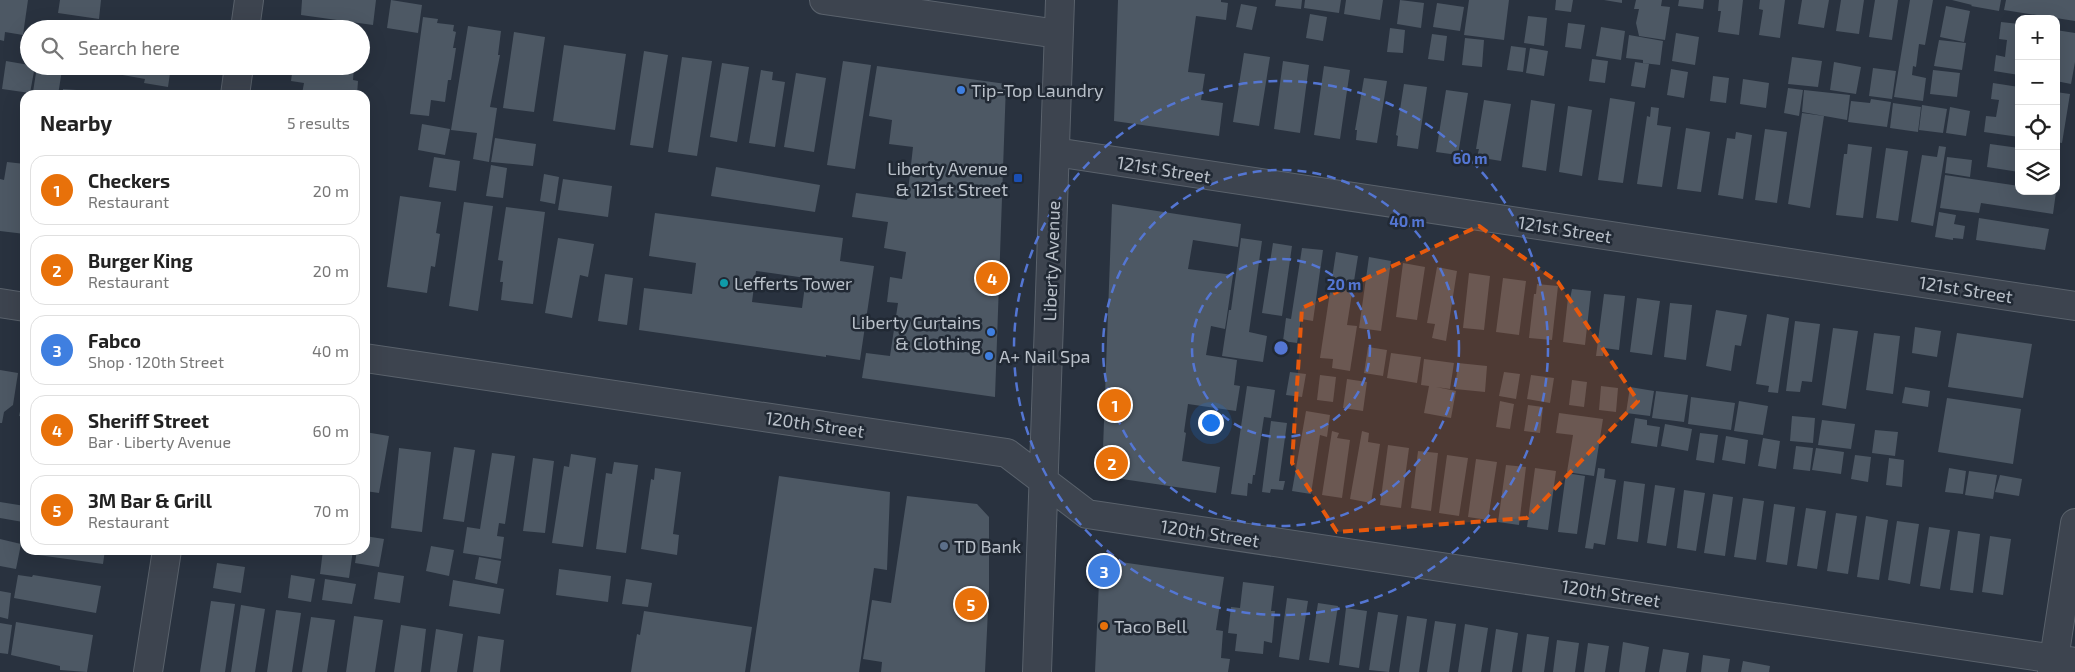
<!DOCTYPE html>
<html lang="en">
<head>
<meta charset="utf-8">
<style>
  :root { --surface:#fff; --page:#f2f2f2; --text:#222; --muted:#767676; --line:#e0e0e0; --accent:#58677e }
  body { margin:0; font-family:"Exo 2",sans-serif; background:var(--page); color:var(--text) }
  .controls { position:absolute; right:15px; top:15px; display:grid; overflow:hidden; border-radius:10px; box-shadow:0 5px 20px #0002 }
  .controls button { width:45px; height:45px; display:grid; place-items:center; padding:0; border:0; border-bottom:1px solid var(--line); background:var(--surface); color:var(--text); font:25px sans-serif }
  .you { position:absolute; left:1210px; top:422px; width:18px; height:18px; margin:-12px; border:4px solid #fff; border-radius:50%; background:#1a73e8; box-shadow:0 0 0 8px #1a73e833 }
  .badge { display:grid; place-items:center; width:32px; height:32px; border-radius:50%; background:var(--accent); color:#fff; font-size:16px; font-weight:700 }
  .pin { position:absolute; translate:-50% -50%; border:2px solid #fff; box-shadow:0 1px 5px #0006 }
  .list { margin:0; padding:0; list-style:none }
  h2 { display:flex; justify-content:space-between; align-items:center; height:65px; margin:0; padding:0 20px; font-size:21px }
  h2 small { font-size:16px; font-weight:400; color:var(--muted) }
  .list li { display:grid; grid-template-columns:32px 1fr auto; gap:15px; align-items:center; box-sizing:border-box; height:70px; margin:0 10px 10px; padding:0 10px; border:1px solid var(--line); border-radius:15px }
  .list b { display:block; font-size:19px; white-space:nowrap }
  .list p { margin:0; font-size:16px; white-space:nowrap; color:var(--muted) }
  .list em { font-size:16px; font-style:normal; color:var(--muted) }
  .icon { flex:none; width:28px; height:28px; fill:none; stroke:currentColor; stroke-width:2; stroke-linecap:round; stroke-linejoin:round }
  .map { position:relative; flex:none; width:2075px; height:672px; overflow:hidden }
  .search { position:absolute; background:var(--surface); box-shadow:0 5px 20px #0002; left:20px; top:20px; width:350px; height:55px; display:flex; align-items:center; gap:12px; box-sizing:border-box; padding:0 18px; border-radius:28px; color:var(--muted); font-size:19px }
  .panel { position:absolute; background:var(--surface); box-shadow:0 5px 20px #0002; left:20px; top:90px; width:350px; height:465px; border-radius:15px }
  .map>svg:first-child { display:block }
  .building { fill:#4d5864; fill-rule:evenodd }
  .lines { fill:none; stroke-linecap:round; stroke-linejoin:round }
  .minor-casing { stroke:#5a626c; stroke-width:30 }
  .minor { stroke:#3d444f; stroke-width:28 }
  .marked { fill:#e8590c; fill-opacity:0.2; stroke:#e8590c; stroke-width:4; stroke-dasharray:10 6; stroke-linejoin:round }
  .ring { fill:none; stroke:#5476d3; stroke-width:2.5; stroke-dasharray:9 6 }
  .shop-dot { fill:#3f7fe0; stroke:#212934; stroke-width:2 }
  .transit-dot { fill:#1a4fb4; stroke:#212934; stroke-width:2 }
  .culture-dot { fill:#0f9aa8; stroke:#212934; stroke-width:2 }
  .service-dot { fill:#5c6f8a; stroke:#212934; stroke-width:2 }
  .food-dot { fill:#e8710a; stroke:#212934; stroke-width:2 }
  .labels { text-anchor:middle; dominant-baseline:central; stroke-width:5; stroke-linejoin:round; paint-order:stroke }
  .poi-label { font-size:18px; fill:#b9c0c9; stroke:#212934; text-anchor:start }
  .street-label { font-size:18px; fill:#b9c0c9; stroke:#212934 }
  .centre { fill:#5476d3; stroke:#212934; stroke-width:2.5 }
  .ring-label { font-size:15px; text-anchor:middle; font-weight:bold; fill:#5476d3; stroke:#212934; stroke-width:5; stroke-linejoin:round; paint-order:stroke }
</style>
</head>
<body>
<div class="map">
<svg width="2075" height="672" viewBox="0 0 2075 672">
  <rect width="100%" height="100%" fill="#29323f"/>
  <path class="building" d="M0 0H28L23 35 5 32 4 41 0 40Z
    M60 0H101L99 19 58 13Z
    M302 0H376L373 25 301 15Z
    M391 0 422 5 418 33 387 28Z
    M1118 0H1221V2L1228 3 1226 20 1196 16 1188 72 1205 74 1201 100 1223 103 1219 136 1114 121Z
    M1276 0H1302L1301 9 1275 6Z
    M1305 0H1341L1339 13 1304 8Z
    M1346 0H1383L1380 20 1344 14Z
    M1400 0 1424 3 1421 28 1397 24Z
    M1469 0H1509L1504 40 1464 35Z
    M1556 0H1573L1571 12 1555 10Z
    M1604 0H1622V3Z
    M1636 0H1662L1661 6 1670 7 1665 40 1639 36 1636 23 1639 9H1634Z
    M1679 0H1704L1703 9 1678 6Z
    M1719 0H1743L1739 35 1718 32 1721 11H1718Z
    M1760 0H1785L1780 38 1759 35 1763 10 1759 9Z
    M1802 0H1829L1824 28 1798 24Z
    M1841 0H1864L1859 34 1836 31Z
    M1875 0H1898L1892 40 1869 37Z
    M1910 0H1933L1925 45 1919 44 1916 67 1913 66 1912 75 1926 78 1923 101 1894 97Z
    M1952 0H2001L1999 11 1971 6 1972 5Z
    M2006 0H2075V21L2004 10Z
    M1437 3 1464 7 1460 31 1433 27Z
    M1241 4 1257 7 1252 30 1236 27Z
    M1946 6 1970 11 1964 42 1940 37Z
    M1310 14 1327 17 1323 41 1306 38Z
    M1528 16 1547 18 1544 46 1524 43Z
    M423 17 438 19 437 23 454 25 453 31 456 32 453 48H456L451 80H448L445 102 431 100 429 116 410 114Z
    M2001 22 2019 24V75L1994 71 1996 55 2005 57 2006 48 2007 40 1999 39Z
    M299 23 345 28V29H298Z
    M1568 23 1585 25 1581 49 1565 47Z
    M468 26 501 31 498 55H500L490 107 497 108 489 162 473 159 477 133 451 130Z
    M1601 27 1625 31 1621 60 1596 56Z
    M1390 28 1405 30 1403 53 1387 52Z
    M2056 30 2075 33V62L2071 84 2056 81Z
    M514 32 545 37 534 112 503 108Z
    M1676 33 1699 37 1695 65 1672 61Z
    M1432 34 1447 36 1444 61 1428 59Z
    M1629 35 1663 41 1660 65 1643 63V60L1626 58Z
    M1465 38 1484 40 1482 67 1462 65Z
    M361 39H365L362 57H361Z
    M1939 40 1966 43 1962 70 1934 66Z
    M564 45 626 54 615 130 553 121Z
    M1511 46 1526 48 1523 72 1507 70Z
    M1530 48 1548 51 1544 76 1526 73Z
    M644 51 668 55 653 148 630 145Z
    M1244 53 1270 57 1259 126 1233 122Z
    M682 57 712 61 697 156 668 152Z
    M1792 57 1822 61 1818 87 1788 84Z
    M1592 59 1608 61 1605 83 1589 81Z
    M6 61 35 66 30 93 2 89Z
    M843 61 871 65 855 169 827 165Z
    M1283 61 1309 65 1300 133 1274 129Z
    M1635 62 1649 64 1645 88 1631 86Z
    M1834 62 1861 67 1856 94 1830 90Z
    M722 63 749 67 737 142 710 137Z
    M37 66 62 70 58 95 33 92Z
    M94 66H171L168 87 144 83 145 79 117 74V71Z
    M293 66 354 67 353 80 358 81 357 95 302 94 304 83 291 81Z
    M877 66 1006 84 995 397 862 378 866 353 890 356 898 303 887 302 890 277 902 279 906 252 884 248 888 222 852 217 856 193 907 200 913 147 889 144 892 120 869 116Z
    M1324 66 1350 70 1340 139 1314 135Z
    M1873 68 1896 71 1892 99 1869 96Z
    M1671 69 1688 72 1684 98 1667 95Z
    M761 70 773 72 772 80 785 82 775 147 749 143Z
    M1933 70 1960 73 1957 97 1930 94Z
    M796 73 826 78 814 152 784 147Z
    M1713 76 1729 78 1726 103 1710 101Z
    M1364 78 1387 81 1377 143 1356 140 1357 130H1355Z
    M1743 79 1769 83 1766 108 1740 104Z
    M1993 83 2019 87V137L1984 132 1986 116 1996 117 1999 100 1991 99Z
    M1404 84 1427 87 1418 149 1397 146 1398 136 1396 135Z
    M1788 88 1803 90 1799 116 1784 113Z
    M63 89 77 90V95H63Z
    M1446 90 1468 93 1458 155 1436 152Z
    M1804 90 1850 95 1847 120 1802 112Z
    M2056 92 2070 94 2062 143 2056 142Z
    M1610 98 1635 102 1623 183 1598 180Z
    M1871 99 1891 102 1887 127 1848 122 1851 101 1870 103Z
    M1484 100 1511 104 1501 161 1477 157 1479 149H1476Z
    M1531 100 1555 104 1546 171 1522 167Z
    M1893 103 1921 107 1918 132 1890 128Z
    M1922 105 1947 109 1943 133 1919 130Z
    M1568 106 1592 110 1582 176 1559 172Z
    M1651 107 1659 108 1657 125 1671 127 1662 187 1637 184 1647 116 1650 117Z
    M1950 107 1970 111 1966 136 1946 133Z
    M1802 113 1824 116 1810 208 1788 204Z
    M422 124 450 129 445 155 418 150Z
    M1686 128 1710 132 1701 192 1677 189Z
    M1765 129 1787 132 1777 203 1755 200Z
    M1736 132 1752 135 1743 199 1718 195 1727 138 1735 139Z
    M495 138 536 144 533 166 491 162Z
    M1848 144 1872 147 1863 218 1836 215 1844 154H1847Z
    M1990 144 2019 148V172L1987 167Z
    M1939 146 1946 147 1933 226 1911 222 1922 155 1937 157Z
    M1886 148 1908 151 1898 221 1876 218Z
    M434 157 460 161 456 191 429 187Z
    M1947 157 1972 160 1970 177 1945 173Z
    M7 162 25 164V234L0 231V179L4 180Z
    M491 165 507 168 503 198 486 196Z
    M716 167 820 185 815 212 711 196Z
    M544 174 559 177 555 204 540 201Z
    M1945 175 2019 186V191L2056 192 2053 214 1981 203 1979 213 1940 208Z
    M563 179 612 186 608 217 558 210Z
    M400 196 441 202 436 233 440 234 435 267 431 266 427 293 387 287Z
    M464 202 493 206 478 311 449 306Z
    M1112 204 1241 224 1238 247 1193 240 1188 269 1233 275 1225 329 1211 326 1206 355 1237 360 1234 385 1240 386 1236 411 1188 404 1184 432 1186 433 1182 461 1220 467 1216 493 1102 476Z
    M506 207 545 212 533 304 501 300 503 282H500L503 261 498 260Z
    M1939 212 1956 215 1954 224 1965 226 1963 239 1953 238V240L1935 237Z
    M655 213 843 238 840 261 874 266 860 360 826 355V357L639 330 644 288 692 294 696 263 649 256ZM756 271 806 278 802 308 752 302Z
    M1979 218 2049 229 2045 250 1976 240Z
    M558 238 594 244 588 277 580 275 572 318 545 313Z
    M1241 238 1262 241 1249 332 1267 336 1263 362 1222 356 1229 310H1231Z
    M1273 243 1292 246 1282 316 1262 313Z
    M1302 248 1323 250 1313 321 1301 319 1297 343 1283 341 1286 318 1291 319Z
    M1336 252 1358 256 1347 325 1357 326 1350 371 1332 368 1333 359 1320 358Z
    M1369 257 1391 261 1381 331 1359 328Z
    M1403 263 1425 267 1417 320 1396 317Z
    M1437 267 1457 271 1446 341 1432 338 1435 324 1427 323Z
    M1469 273 1490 276 1484 330 1463 328Z
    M605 274 633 278 627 325 598 321Z
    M1503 278 1526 281 1519 335 1496 332Z
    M1537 284 1558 286 1552 340 1529 338 1534 294H1536Z
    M1572 289 1591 291 1585 345 1563 342 1568 298 1570 299Z
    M1604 294 1625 296 1619 350 1604 348 1603 356H1596Z
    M1637 298 1660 301 1652 355 1630 352Z
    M1670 303 1692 305 1686 360 1664 357Z
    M1716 310 1747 315 1741 346 1735 345 1731 371 1706 366Z
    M1767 314 1789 318 1778 393 1768 392 1769 386 1756 384Z
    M1795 321 1820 324 1812 382 1802 381 1800 392 1786 391Z
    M1915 327 1941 331 1937 357 1912 353Z
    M1833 328 1858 331 1846 409 1822 405Z
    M1874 333 1900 336 1893 394 1866 390Z
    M1957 333 2032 344 2023 398 1948 387Z
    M1368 347 1387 350 1383 376 1364 373Z
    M1391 353 1421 357 1417 383 1387 378Z
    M1424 359 1454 363 1450 389 1436 387 1456 391 1451 418 1424 413 1429 386 1421 385Z
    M1458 363 1487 366 1485 392 1455 389Z
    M0 370 18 373 13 405 4 412 2 423H0Z
    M1290 372 1306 374 1302 397 1286 395Z
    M1504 372 1520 374 1516 399 1499 396Z
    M1320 375 1336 377 1333 402 1317 400Z
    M1531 375 1554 378 1550 403 1527 399Z
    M1347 379 1367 382 1363 411 1343 408Z
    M1572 380 1587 382 1584 407 1569 405Z
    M1247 386 1275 390 1271 418 1264 417 1255 475H1253L1252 484 1248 483 1247 496 1231 494Z
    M1601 386 1618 388 1616 412 1599 410Z
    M1630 387 1654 391 1650 416 1626 413Z
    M1905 387 1930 391 1928 407 1902 403Z
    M1656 391 1688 395 1684 422 1652 418Z
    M24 393H25V417L19 416Z
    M1691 397 1735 403 1731 430 1688 424Z
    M1947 398 2021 409 2013 464 1938 452Z
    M1500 401 1514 404 1510 429 1496 427Z
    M1739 401 1768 406 1763 435 1734 431Z
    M1528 405 1543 407 1540 433 1524 431Z
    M1306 411 1330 415 1327 437 1320 435 1311 494 1292 491Z
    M1559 413 1603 419 1594 476 1567 472 1573 435 1556 433Z
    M1792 416 1815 418 1813 443 1790 441Z
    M1635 418 1647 420V425L1660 427 1657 447 1631 443Z
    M1822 420 1855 424 1851 449 1818 445Z
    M1271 421 1287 423 1279 481H1285L1283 490 1271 489 1270 493 1262 492Z
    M1665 424 1692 429 1688 451 1661 446Z
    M1875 430 1898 432 1895 456 1872 453Z
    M1332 431 1339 433 1337 438 1350 440 1342 498 1322 495Z
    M1362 431 1369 433 1368 442 1380 444 1371 503 1350 499Z
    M365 432 389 436 379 493 365 491Z
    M1700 433 1718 435 1714 463 1696 460Z
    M1726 436 1748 440 1745 464 1722 460Z
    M1763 438 1780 441 1776 469 1758 466Z
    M1388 445 1409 448 1401 508 1380 505Z
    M1796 446 1813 448 1810 471 1793 469Z
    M454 447 475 450 464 522 443 519Z
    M399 448 431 452 422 532 391 528Z
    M1816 448 1844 452 1841 474 1812 470Z
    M1418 451 1438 453 1431 511 1411 508Z
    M492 453 515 456 505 524 499 523 497 536 504 537 501 559 463 553 467 527 480 529Z
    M571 454 596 458 583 547 552 543 564 466 569 467Z
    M1447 455 1468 458 1459 516 1439 513Z
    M1855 455 1871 457 1868 482 1851 479Z
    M533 458 554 461 545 533 523 531Z
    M1889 458 1904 460 1902 487 1886 485Z
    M1476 459 1497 462 1488 520 1468 517Z
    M614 462 638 465 626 553 596 549 606 473 612 474Z
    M1506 465 1526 467 1519 525 1498 522Z
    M655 468 681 472 673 534 679 535 677 555 641 549 651 479 654 480Z
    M1535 468 1556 471 1548 530 1527 527Z
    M1598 468 1605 469 1604 478 1616 480 1605 545 1594 543 1593 549 1585 548Z
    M1949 468 1966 471 1963 494 1945 492Z
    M1969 471 1997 475 1993 499 1965 495Z
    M1566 473 1585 476 1577 534 1558 532Z
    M2000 475 2022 479 2019 496 1995 492Z
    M779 476 890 492 887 570 874 568 859 672H750Z
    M1624 481 1645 484 1638 542 1617 539Z
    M1655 485 1675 488 1666 546 1647 543Z
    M1684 490 1705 493 1696 551 1677 548Z
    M1713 494 1733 497 1725 556 1704 553Z
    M907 496 977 504 989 517V589L985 672H881L882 662 863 659 872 600 891 603Z
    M1743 498 1764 501 1756 560 1734 557Z
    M0 502 25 506 23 522 0 518Z
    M1774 504 1795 507 1787 565 1766 562Z
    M1806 508 1826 511 1817 569 1797 566Z
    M1836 513 1857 516 1848 574 1827 571Z
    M1866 516 1888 520 1879 580 1857 577Z
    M1897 521 1919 524 1910 584 1888 580Z
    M1929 527 1950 530 1940 589 1920 586Z
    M1958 531 1980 534 1973 593 1950 590Z
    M365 536 384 539 379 567 355 563 357 550H365Z
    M1990 536 2011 539 2003 595 1982 592Z
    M0 539 21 544 16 569 0 566Z
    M431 546 454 550 449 576 426 571Z
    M32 550H105L103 564 31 554Z
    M323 550H353L349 578 320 574Z
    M479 557 501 561 497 584 475 579Z
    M1100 559 1224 577 1216 630 1223 631 1221 658 1230 659 1228 672H1095Z
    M217 563 245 567 241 593 213 588Z
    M559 569 611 576 608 602 556 595Z
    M378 572 404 576 400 603 374 599Z
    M18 575 32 577 33 575 101 586 96 613 14 598Z
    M291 575 315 579 311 602 288 598Z
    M325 579 356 584 352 604 322 600Z
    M626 579 652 583 648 607 622 604Z
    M453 580 504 589 500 614 449 606Z
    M1243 582 1274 586 1271 611H1275L1272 643 1264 641 1263 654 1235 651 1237 634 1228 633 1231 607 1240 608Z
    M0 591 11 593 8 619 0 617Z
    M1287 598 1308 601 1299 660 1279 657Z
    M211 601 235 604 225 672H200Z
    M1318 603 1338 606 1329 663 1309 660Z
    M241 605 265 609 255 672H231Z
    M1346 608 1367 611 1359 668 1339 665Z
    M276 610 301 613 292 672H267Z
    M644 611 752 627 745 672H631L637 634 640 635Z
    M1378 612 1398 615 1389 672 1369 670Z
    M354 616 383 620 375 672H346Z
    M1407 616 1427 619 1419 672H1399Z
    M311 617 335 620 327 672H302Z
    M1435 621 1456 624 1449 672H1427Z
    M16 622 93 635 87 672 60 670V666L11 655Z
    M0 623 12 625 8 654 0 653Z
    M1465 624 1488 628 1481 672H1458Z
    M401 625 426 629 421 672H394Z
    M436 629 463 634 457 672H430Z
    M1496 629 1518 633 1512 672H1490Z
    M1527 634 1549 637 1544 672H1522Z
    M478 636 504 640 500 672H473Z
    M1557 640 1579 643 1575 672H1553Z
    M1623 642 1649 647 1645 672H1619Z
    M1588 643 1609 646 1605 672H1584Z
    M1663 649 1689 653 1686 672H1659Z
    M1703 655 1730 659 1728 672H1701Z
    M1743 661 1770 666 1769 672H1741Z"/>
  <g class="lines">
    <g class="minor-casing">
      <path id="minor" d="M824 0 1058 34
        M245 29 249 0
        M235 95 239 66
        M1055 152 2075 306
        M0 303 25 307
        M365 358 1007 453 1087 514 2075 662
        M148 672 167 550
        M1037 672 1060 0
        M2052 672 2075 523"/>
    </g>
    <use href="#minor" class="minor"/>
  </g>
  <path class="marked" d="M1479 226 1558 282 1638 401 1527 518 1337 532 1292 463 1302 308Z"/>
  <g class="ring">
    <circle cx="1281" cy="348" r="89"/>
    <circle cx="1281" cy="348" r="178"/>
    <circle cx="1281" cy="348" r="267"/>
  </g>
  <g class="shop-dot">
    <circle cx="961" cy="90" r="5"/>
    <circle cx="991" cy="332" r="5"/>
    <circle cx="989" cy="356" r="5"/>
  </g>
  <rect class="transit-dot" x="1013" y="173" width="10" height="10" rx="2.5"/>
  <circle class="culture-dot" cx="724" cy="283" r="5"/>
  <circle class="service-dot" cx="944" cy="546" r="5"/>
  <circle class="food-dot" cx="1104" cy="626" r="5"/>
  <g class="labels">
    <g class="poi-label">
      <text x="971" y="90">Tip-Top Laundry</text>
      <text x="1008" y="168" text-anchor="end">Liberty Avenue<tspan x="1008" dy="21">&amp; 121st Street</tspan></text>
      <text x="734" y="283">Lefferts Tower</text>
      <text x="981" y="322" text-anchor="end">Liberty Curtains<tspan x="981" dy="21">&amp; Clothing</tspan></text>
      <text x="999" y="356">A+ Nail Spa</text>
      <text x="954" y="546">TD Bank</text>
      <text x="1114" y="626">Taco Bell</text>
    </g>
    <g class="street-label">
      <text transform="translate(1164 169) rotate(9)">121st Street</text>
      <text transform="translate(1565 229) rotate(9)">121st Street</text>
      <text transform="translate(1051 261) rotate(-88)">Liberty Avenue</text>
      <text transform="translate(1966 289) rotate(9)">121st Street</text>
      <text transform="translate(815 424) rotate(8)">120th Street</text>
      <text transform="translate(1210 533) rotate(9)">120th Street</text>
      <text transform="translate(1611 593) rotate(9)">120th Street</text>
    </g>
  </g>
  <circle cx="1281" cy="348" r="8" class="centre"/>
  <g class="ring-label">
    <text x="1470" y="164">60 m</text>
    <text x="1407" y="227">40 m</text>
    <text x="1344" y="290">20 m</text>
  </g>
</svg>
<div class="controls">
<button>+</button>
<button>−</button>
<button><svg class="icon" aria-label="locate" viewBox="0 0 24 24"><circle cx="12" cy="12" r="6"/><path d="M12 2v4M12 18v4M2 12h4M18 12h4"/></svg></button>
<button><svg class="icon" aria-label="layers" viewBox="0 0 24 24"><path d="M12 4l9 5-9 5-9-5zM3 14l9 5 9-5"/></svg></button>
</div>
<div class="you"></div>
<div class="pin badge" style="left:1115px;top:405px;background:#e8710a">1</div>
<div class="pin badge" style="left:1112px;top:463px;background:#e8710a">2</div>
<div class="pin badge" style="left:1104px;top:571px;background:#3f7fe0">3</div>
<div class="pin badge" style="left:992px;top:278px;background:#e8710a">4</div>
<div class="pin badge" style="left:971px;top:604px;background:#e8710a">5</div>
<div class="search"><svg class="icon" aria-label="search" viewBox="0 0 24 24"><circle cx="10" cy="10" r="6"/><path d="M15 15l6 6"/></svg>Search here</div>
<section class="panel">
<h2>Nearby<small>5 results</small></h2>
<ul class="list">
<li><span class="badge" style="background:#e8710a">1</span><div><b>Checkers</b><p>Restaurant</p></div><em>20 m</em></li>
<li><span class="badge" style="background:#e8710a">2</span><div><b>Burger King</b><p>Restaurant</p></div><em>20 m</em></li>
<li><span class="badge" style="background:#3f7fe0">3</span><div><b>Fabco</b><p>Shop · 120th Street</p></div><em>40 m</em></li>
<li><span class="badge" style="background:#e8710a">4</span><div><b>Sheriff Street</b><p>Bar · Liberty Avenue</p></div><em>60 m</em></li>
<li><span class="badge" style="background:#e8710a">5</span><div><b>3M Bar &amp; Grill</b><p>Restaurant</p></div><em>70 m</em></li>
</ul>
</section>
</div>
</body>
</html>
